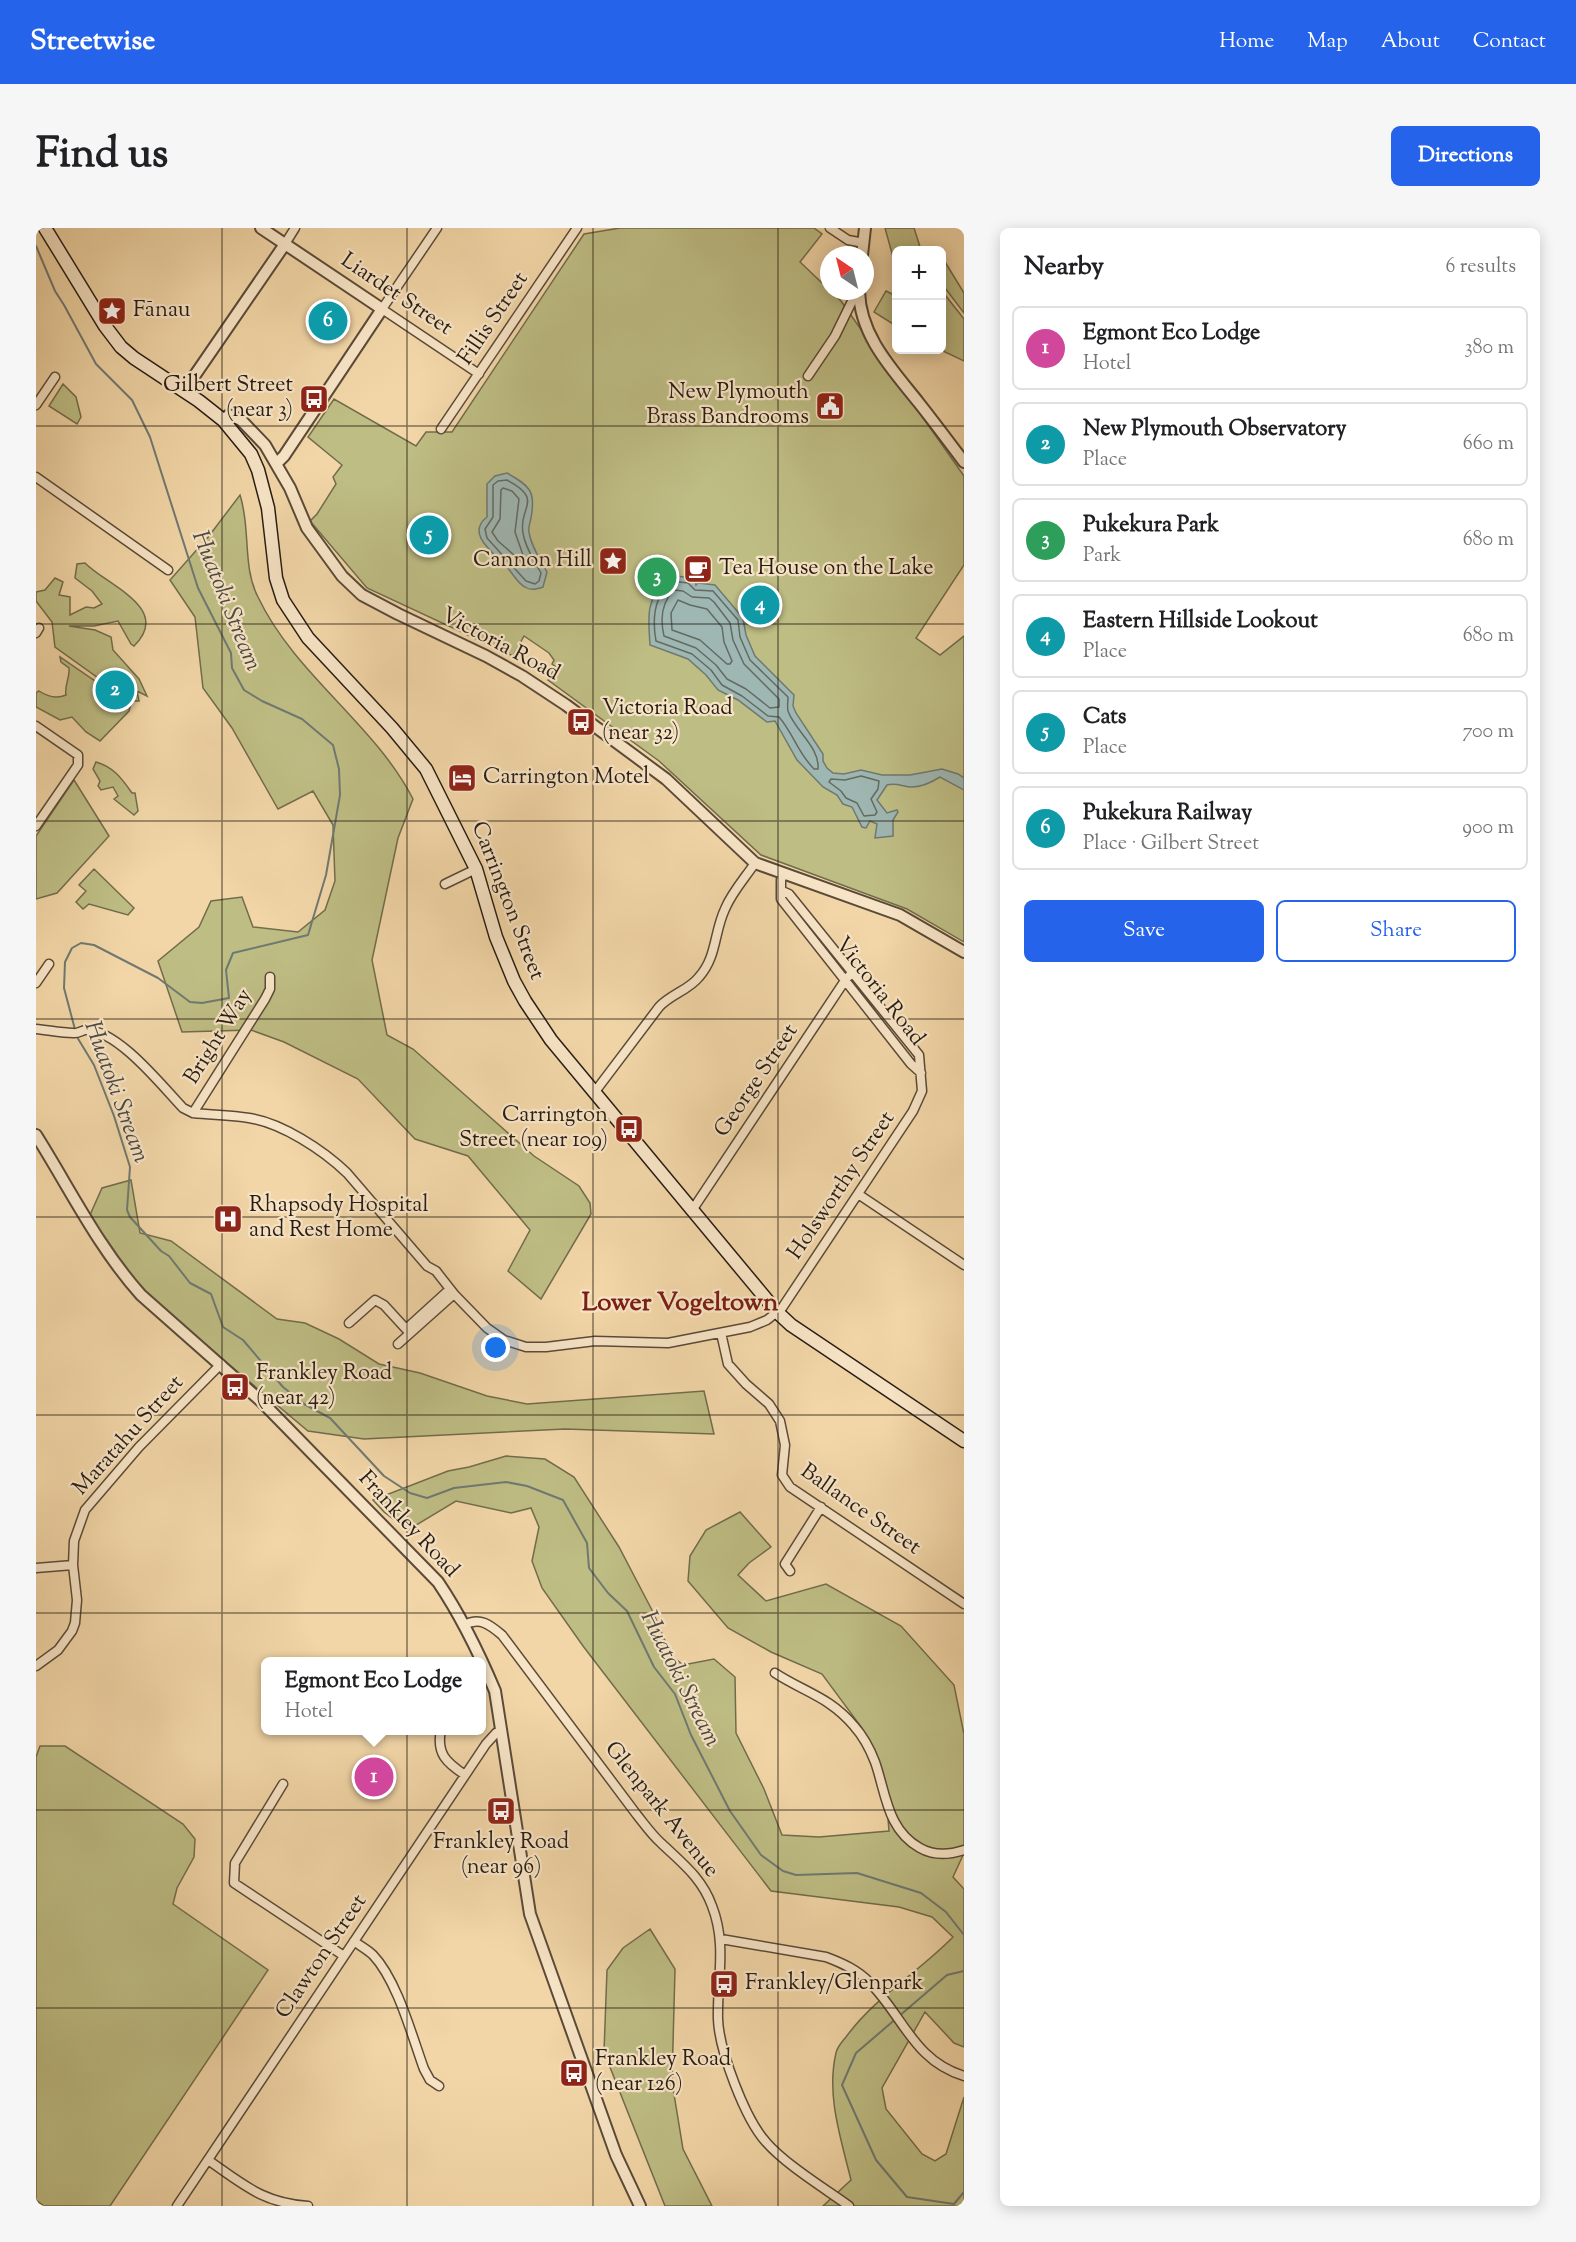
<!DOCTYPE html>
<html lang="en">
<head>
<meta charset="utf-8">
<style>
  :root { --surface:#fff; --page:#f6f6f6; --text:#202124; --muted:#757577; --line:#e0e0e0; --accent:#2563eb }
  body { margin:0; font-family:"Sorts Mill Goudy",serif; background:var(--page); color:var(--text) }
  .controls { position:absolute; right:18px; top:18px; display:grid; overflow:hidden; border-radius:9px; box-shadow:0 3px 15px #0003 }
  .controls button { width:54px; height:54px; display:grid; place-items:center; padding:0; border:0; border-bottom:2px solid var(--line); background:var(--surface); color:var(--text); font:30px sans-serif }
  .compass { position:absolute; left:784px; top:18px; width:54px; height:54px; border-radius:50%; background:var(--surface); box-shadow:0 3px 15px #0003; rotate:325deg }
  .you { position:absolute; left:460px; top:1120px; width:21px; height:21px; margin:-15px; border:4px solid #fff; border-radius:50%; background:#1a73e8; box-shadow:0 0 0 9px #1a73e833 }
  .badge { display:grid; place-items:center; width:39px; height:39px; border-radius:50%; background:var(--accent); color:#fff; font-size:20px; font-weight:700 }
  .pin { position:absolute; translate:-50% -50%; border:3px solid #fff; box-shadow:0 2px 6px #0006 }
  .popup { position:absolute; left:225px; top:1429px; width:225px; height:78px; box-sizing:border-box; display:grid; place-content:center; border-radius:9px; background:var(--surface); filter:drop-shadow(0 2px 4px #0005); font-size:20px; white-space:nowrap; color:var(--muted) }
  .popup b { font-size:22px; color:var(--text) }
  .popup::after { content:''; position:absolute; left:50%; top:100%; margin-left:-12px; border:12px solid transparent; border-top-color:var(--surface) }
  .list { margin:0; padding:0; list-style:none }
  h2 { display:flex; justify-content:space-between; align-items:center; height:78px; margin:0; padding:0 24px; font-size:26px }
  h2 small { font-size:20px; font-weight:400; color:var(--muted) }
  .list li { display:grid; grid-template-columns:39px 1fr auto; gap:18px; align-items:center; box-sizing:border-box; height:84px; margin:0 12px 12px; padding:0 12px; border:2px solid var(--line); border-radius:9px }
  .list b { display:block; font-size:22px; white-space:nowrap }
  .list p { margin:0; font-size:20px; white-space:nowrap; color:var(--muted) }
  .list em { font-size:20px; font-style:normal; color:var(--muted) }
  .actions { display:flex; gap:12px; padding:18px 24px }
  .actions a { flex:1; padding:14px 0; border:2px solid var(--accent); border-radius:9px; text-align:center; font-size:21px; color:var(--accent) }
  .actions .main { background:var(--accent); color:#fff }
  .map { position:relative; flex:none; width:928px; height:1978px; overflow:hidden; border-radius:9px }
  header { display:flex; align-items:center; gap:36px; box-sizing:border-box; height:84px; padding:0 30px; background:var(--accent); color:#fff }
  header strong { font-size:28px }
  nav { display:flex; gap:33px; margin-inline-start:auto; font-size:21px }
  .intro { display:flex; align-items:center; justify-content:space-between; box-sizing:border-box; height:144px; padding:0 36px }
  h1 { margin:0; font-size:42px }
  .button { padding:15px 27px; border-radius:9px; background:var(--accent); color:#fff; font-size:21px; font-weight:700 }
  main { display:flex; gap:36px; padding:0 36px }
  aside { flex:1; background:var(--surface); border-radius:9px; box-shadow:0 3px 15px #0003 }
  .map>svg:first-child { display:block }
  .green { fill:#bebd84; stroke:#726c4c; stroke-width:1.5 }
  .water { fill:#9fb7b2; stroke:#6f7972; stroke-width:1.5 }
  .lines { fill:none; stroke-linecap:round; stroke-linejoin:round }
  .shore { stroke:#636a62; stroke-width:1.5 }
  .stream { stroke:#6f7972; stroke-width:2 }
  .minor-casing { stroke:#5a4a38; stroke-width:11 }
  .tertiary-casing { stroke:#5a4a38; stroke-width:14 }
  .secondary-casing { stroke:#271c13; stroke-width:15 }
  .minor { stroke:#f7e4c6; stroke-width:8 }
  .tertiary { stroke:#f7e4c6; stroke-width:10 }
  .secondary { stroke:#f7e4c6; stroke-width:12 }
  .grid { fill:none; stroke:#271c13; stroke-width:1.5; stroke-opacity:0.55 }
  .labels { text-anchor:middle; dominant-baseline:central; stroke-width:4.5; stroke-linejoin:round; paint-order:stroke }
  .street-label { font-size:22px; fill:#271c13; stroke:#f7e4c6 }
  .poi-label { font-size:22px; fill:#271c13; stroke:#f7e4c6; text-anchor:start }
  .water-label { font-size:24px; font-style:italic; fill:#4b4a43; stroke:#f7e4c6 }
  .quarter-label { font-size:26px; font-weight:bold; fill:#7a1f14; stroke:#f7e4c6 }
</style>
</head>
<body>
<header>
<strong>Streetwise</strong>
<nav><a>Home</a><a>Map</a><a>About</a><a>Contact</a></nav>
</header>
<div class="intro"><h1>Find us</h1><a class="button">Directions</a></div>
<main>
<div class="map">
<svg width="928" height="1978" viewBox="0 0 928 1978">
  <rect width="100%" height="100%" fill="#f2d6a7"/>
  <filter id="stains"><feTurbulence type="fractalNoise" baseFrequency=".00333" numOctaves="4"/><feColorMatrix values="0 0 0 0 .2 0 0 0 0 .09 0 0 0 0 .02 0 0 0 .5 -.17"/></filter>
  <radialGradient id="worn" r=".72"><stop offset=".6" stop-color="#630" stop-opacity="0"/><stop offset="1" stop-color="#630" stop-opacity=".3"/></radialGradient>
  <path class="green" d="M584 0H778L786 6 764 34 805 73 928 248V337L880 410 904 427 928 408V714L871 681 725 627 623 533 512 452 520 439 516 436 518 432 513 425 488 408 477 428 331 360 274 293 281 286 300 256 297 249 306 237 272 209 298 171 380 218 390 204H416L548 6Z
    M849 0H878L885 22H861L860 40Z
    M906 29 928 65V85L906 56Z
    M850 63 860 68V98L838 84Z
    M906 63 928 91V133L905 122Z
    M27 156 40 169 45 189 41 196 13 178Z
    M204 267C215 300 206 338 222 369 259 447 338 495 377 571L362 610 336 732 351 807 377 821 498 928 543 958 554 975 555 986 505 1071 472 1043 494 1002 432 928 379 911 322 851 248 814 215 802 146 804 122 733 163 699 175 673 206 669 217 699 262 704 289 682 299 653 297 597 277 563 242 581 196 500 167 460 159 389 134 352 173 308Z
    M49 335C70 357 137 380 98 418L95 416 82 393 58 398H33L59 402 75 409 77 422 103 451 111 468 101 463 103 473H96L93 483 64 513 50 504 36 489 24 492 0 479V465L3 463C12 469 20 471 30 467 28 459 34 449 33 440L25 434 24 429 72 462V466L89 468 90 463 86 462V457L74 455 72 457 19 419 16 394 0 373V364L9 362 19 350 27 354 23 367 34 369V387L50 379 58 380 66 376 56 363 39 350 41 336Z
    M60 534C78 539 86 551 96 565H99L102 583 98 587 78 571 82 568 77 559 65 562 62 558 64 553 57 541Z
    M38 552 73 608 21 665 0 671V608Z
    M58 641 98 680 92 687 53 676 47 681 40 674 50 663 43 657Z
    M95 952 104 1005 135 1013 241 1091 269 1095 303 1111 343 1136 384 1145 451 1168 491 1176 668 1163 678 1206 529 1201 328 1211 272 1203 91 1051 54 987 66 960Z
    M470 1228 509 1231 538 1249 583 1319 617 1384 635 1427 647 1437 678 1431 699 1449 700 1505 728 1561 746 1607 783 1609 853 1603 850 1566 826 1500 786 1446 735 1424 692 1400 652 1353 654 1328 670 1302 704 1284 735 1319 713 1335 702 1347 730 1373 790 1356 865 1398 918 1457 928 1506V1625L917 1649 928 1661V1819L918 1815 889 1784 846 1860 850 1881 886 1926 899 1933 910 1926 928 1869V1978H787L815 1952C805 1911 790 1867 800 1825 801 1819 806 1814 810 1809 839 1769 883 1744 917 1709L896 1689 863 1679 735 1663 547 1418 506 1360 496 1333 503 1299 495 1280 475 1285 420 1273 372 1302 348 1284 337 1272 412 1243 433 1239Z
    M4 1518H29L147 1596 159 1611 158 1629 141 1660 137 1676 232 1742 74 1978H8L0 1972V1529Z
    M614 1701 639 1741 636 1854 647 1921 676 1978H629L568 1824 571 1742 587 1720Z"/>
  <path class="water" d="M471 245C494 258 500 263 495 290 494 295 492 300 493 304 495 318 504 331 511 344L507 359C501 361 495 363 489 359 481 355 476 344 470 338 458 325 429 306 451 289V256L459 248Z
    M635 341 639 348 658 350 660 357 662 355 679 357 707 390 710 407 719 428 758 467 757 478 760 485 787 526V533L791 540 797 545 808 546 825 542 846 547H874L906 541 922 546 928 550V562L904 549C896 554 886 559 876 559 867 559 860 554 851 557L841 572 851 585 861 582 862 584 857 592V608L839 610 841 596 834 593 830 600 826 599 816 579 807 576 801 567 787 559 761 532 739 493 731 494 702 472 682 462 670 447 652 431 614 417C612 385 610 377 629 349V345Z"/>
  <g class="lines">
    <path class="shore" d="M471 252C509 272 482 279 487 305 489 319 498 332 505 345L503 353 499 356 490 353 451 310 449 301 457 289V257L462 253Z
      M467 260 476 263 483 271 479 304 488 330 486 334 462 313 456 304 464 291 465 262Z
      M635 353 652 355 659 362 677 363 702 392 704 409 714 432 752 469C752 474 751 478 752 483 759 503 784 519 782 541H778C762 525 757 505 743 489L732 488 706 468 686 457 675 442 656 426 620 413C616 391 618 369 635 353Z
      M638 362 647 363 656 369 673 370 678 374 694 395 697 412 708 436 743 471V479L734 480 710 461 691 451 680 437 660 420 628 408C624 391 625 375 638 362Z
      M642 372 654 377 671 381 686 399 688 414 696 433 694 436H691L664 412 636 402 635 385Z
      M825 548 843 553 842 561 835 571 841 584 839 587 828 588 821 575 810 570 805 563 793 554 795 551 809 552Z"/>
    <path class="stream" d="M0 18 19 63 28 77 60 136 96 172 114 209 162 360 195 425 196 440 208 462 226 473 266 491 297 517 303 541 304 567 290 647 272 707 197 725 190 742 193 770 166 775 154 774 122 750 58 717 45 715 36 720 29 734 28 760 41 809 58 837 78 888 94 939 91 982 94 989 125 1023 133 1028 154 1055 175 1066 187 1099 207 1112 247 1159 268 1176 294 1190 348 1248 374 1265 391 1270 418 1260 470 1254 491 1258 527 1272 551 1315 553 1340 572 1365 591 1383 618 1439 639 1466 655 1507 694 1583 725 1627 747 1643 760 1647 821 1645 885 1665 910 1684 928 1707
      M928 1743 911 1747 820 1825 806 1857 840 1932 871 1969 918 1976 928 1964"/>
    <g class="minor-casing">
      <path id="minor" d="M401 0 346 81 443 146
        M794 0 812 12 828 15
        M249 16 259 0
        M772 148 799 108 821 63
        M0 177 19 149
        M405 201 541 0
        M0 249 132 342
        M0 405 3 400
        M0 498 42 527V537L0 598
        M748 645 745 652V671L875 836 885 845
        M409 656 440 641
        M0 755 13 736
        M0 801C12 802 25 805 37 805 42 806 46 802 50 802 82 802 126 858 147 880L157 885C175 887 195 887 213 890 246 895 287 922 311 945L391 1038 400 1043 418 1066 451 1100 468 1112 490 1119H510L559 1113 632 1115 714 1099 731 1092 746 1080 877 883 886 863 883 827 753 666 746 663
        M558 865 623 779C635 766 653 762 663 749 681 729 678 704 689 681 696 664 709 650 719 635
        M157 885 229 771 234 761V749
        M822 966 928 1037
        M654 982 659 978 810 751 817 744
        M313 1095 339 1072 348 1077 370 1101 414 1061
        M685 1105 692 1136 710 1156 733 1176 744 1193 749 1217 746 1247 754 1259 928 1376
        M362 1116 418 1066
        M0 1340 37 1337
        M754 1343 749 1336 785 1279
        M428 1397C444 1389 453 1396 466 1407L601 1587C609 1597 616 1607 625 1615 646 1635 666 1650 676 1678 691 1716 681 1752 682 1791 683 1822 709 1891 730 1914 749 1936 788 1960 813 1978
        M0 1438 22 1422 36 1403 39 1395 41 1372 37 1337 38 1313 49 1282 103 1219 185 1136
        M739 1445C768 1464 794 1469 818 1498 827 1508 834 1521 839 1534 850 1565 851 1602 884 1620 898 1628 913 1627 928 1622
        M405 1502C400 1526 411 1535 429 1547
        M247 1556 199 1635 198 1655 308 1728
        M685 1711 790 1729C806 1735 822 1742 834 1755 867 1788 878 1833 928 1848
        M318 1713C324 1718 332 1722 337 1727 361 1752 376 1808 388 1841L394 1852 403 1858
        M172 1932C208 1957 227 1975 272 1978
        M141 1978 450 1516 460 1505 465 1504"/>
    </g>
    <g class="tertiary-casing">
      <path id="tertiary" d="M225 0 346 81 248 228 241 235
        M826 27 829 0
        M823 63C824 108 856 141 883 175 898 194 913 214 928 234
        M148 163 249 16
        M187 192 193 187 205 192 229 217 254 260 271 300 306 348 326 367 362 386 450 428 486 448 530 477 630 551 719 635 864 687 928 724
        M0 907C34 961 62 1019 105 1067L226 1174 402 1354C425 1388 443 1425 459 1463L494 1686 580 1927 604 1978"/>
    </g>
    <g class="secondary-casing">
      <path id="secondary" d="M9 0 69 98 85 119 98 130 163 173 187 192 215 226 222 242 232 280 240 350 247 372 272 410 356 500 390 541 440 641 460 709 478 753 489 773 515 812 741 1084 755 1097 928 1213"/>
    </g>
    <use href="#minor" class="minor"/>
    <use href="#tertiary" class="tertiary"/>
    <use href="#secondary" class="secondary"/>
  </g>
  <path class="grid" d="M186 0V1978M371 0V1978M557 0V1978M742 0V1978M0 198H928M0 396H928M0 593H928M0 791H928M0 989H928M0 1187H928M0 1385H928M0 1582H928M0 1780H928"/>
  <defs>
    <g id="sight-square" transform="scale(1.5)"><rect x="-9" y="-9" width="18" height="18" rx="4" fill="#8f2418" stroke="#f7e4c6"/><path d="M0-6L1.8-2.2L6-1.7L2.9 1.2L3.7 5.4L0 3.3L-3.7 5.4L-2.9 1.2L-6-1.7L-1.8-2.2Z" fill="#fff"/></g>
    <g id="bus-square" transform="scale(1.5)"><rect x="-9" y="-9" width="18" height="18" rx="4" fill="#8f2418" stroke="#f7e4c6"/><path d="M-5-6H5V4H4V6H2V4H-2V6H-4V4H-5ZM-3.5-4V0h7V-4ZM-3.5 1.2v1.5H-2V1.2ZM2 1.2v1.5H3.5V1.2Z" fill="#fff"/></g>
    <g id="civic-square" transform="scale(1.5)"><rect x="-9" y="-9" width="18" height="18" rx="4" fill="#8f2418" stroke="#f7e4c6"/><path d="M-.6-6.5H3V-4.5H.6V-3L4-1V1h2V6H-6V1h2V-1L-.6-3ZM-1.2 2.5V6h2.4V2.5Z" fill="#fff"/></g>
    <g id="cafe-square" transform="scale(1.5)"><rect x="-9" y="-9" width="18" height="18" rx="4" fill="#8f2418" stroke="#f7e4c6"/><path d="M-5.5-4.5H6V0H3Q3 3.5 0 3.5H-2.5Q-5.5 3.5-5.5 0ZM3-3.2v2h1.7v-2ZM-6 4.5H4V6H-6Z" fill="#fff"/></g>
    <g id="hotel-square" transform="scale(1.5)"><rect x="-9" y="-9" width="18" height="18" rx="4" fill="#8f2418" stroke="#f7e4c6"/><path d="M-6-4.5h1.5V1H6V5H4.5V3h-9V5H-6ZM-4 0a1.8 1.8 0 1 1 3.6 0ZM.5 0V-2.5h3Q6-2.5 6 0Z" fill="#fff"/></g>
    <g id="hospital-square" transform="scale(1.5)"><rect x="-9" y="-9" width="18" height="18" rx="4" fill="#8f2418" stroke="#f7e4c6"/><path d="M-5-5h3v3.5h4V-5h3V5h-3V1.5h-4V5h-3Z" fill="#fff"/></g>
  </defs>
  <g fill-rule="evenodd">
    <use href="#sight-square" x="76" y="83"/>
    <use href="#bus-square" x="278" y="171"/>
    <use href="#civic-square" x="794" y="178"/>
    <use href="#sight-square" x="577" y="333"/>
    <use href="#cafe-square" x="662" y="341"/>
    <use href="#bus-square" x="545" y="494"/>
    <use href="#hotel-square" x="426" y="550"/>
    <use href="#bus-square" x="593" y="901"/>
    <use href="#hospital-square" x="192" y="991"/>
    <use href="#bus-square" x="199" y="1159"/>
    <use href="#bus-square" x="465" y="1583"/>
    <use href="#bus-square" x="688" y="1756"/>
    <use href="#bus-square" x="538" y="1845"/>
  </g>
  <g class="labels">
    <g class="street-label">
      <text transform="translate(360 67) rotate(34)">Liardet Street</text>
      <text transform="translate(458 91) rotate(-56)">Fillis Street</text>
      <text transform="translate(464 417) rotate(28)">Victoria Road</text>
      <text transform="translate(471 673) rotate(69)">Carrington Street</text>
      <text transform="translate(843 764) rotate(52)">Victoria Road</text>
      <text transform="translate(183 809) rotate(-58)">Bright Way</text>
      <text transform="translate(721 853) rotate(-56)">George Street</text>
      <text transform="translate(806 958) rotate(-56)">Holsworthy Street</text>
      <text transform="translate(93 1208) rotate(-48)">Maratahu Street</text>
      <text transform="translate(824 1282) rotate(35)">Ballance Street</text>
      <text transform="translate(372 1297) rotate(47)">Frankley Road</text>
      <text transform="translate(625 1582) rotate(51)">Glenpark Avenue</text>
      <text transform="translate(286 1729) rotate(-56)">Clawton Street</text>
    </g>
    <g class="poi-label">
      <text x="97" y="83">Fānau</text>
      <text x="257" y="158" text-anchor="end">Gilbert Street<tspan x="257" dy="25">(near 3)</tspan></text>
      <text x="773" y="165" text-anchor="end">New Plymouth<tspan x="773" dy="25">Brass Bandrooms</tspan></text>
      <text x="556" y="333" text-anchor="end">Cannon Hill</text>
      <text x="683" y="341">Tea House on the Lake</text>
      <text x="566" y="481">Victoria Road<tspan x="566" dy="25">(near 32)</tspan></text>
      <text x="447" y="550">Carrington Motel</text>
      <text x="572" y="888" text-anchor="end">Carrington<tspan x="572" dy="25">Street (near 109)</tspan></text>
      <text x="213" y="978">Rhapsody Hospital<tspan x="213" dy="25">and Rest Home</tspan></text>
      <text x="220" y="1146">Frankley Road<tspan x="220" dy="25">(near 42)</tspan></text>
      <text x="465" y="1615" text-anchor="middle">Frankley Road<tspan x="465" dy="25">(near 96)</tspan></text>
      <text x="709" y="1756">Frankley/Glenpark</text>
      <text x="559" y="1832">Frankley Road<tspan x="559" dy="25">(near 126)</tspan></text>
    </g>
    <g class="water-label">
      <text transform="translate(190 373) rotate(68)">Huatoki Stream</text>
      <text transform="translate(80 864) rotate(70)">Huatoki Stream</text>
      <text transform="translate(644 1451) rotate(63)">Huatoki Stream</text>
    </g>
    <g class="quarter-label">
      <text x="644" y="1075">Lower Vogeltown</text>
    </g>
  </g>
  <rect width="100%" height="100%" filter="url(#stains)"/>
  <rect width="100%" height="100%" fill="url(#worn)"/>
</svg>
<div class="controls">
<button>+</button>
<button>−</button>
</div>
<svg class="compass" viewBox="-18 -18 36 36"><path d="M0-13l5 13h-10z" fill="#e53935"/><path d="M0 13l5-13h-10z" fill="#757577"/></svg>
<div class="you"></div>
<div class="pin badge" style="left:338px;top:1549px;background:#d1479c">1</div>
<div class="popup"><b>Egmont Eco Lodge</b>Hotel</div>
<div class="pin badge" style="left:79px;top:462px;background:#0f9aa8">2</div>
<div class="pin badge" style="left:621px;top:349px;background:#2e9e5b">3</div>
<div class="pin badge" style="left:724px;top:377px;background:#0f9aa8">4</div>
<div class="pin badge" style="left:393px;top:307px;background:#0f9aa8">5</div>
<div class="pin badge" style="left:292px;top:93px;background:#0f9aa8">6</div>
</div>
<aside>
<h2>Nearby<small>6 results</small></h2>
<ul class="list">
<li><span class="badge" style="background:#d1479c">1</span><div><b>Egmont Eco Lodge</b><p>Hotel</p></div><em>380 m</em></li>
<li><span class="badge" style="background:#0f9aa8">2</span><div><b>New Plymouth Observatory</b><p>Place</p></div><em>660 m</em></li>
<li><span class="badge" style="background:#2e9e5b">3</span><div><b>Pukekura Park</b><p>Park</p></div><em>680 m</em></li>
<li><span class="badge" style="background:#0f9aa8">4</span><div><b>Eastern Hillside Lookout</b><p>Place</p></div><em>680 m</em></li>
<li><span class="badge" style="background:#0f9aa8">5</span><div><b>Cats</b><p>Place</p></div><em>700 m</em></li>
<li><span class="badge" style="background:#0f9aa8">6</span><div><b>Pukekura Railway</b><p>Place · Gilbert Street</p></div><em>900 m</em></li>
</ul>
<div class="actions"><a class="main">Save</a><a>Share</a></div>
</aside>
</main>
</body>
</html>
